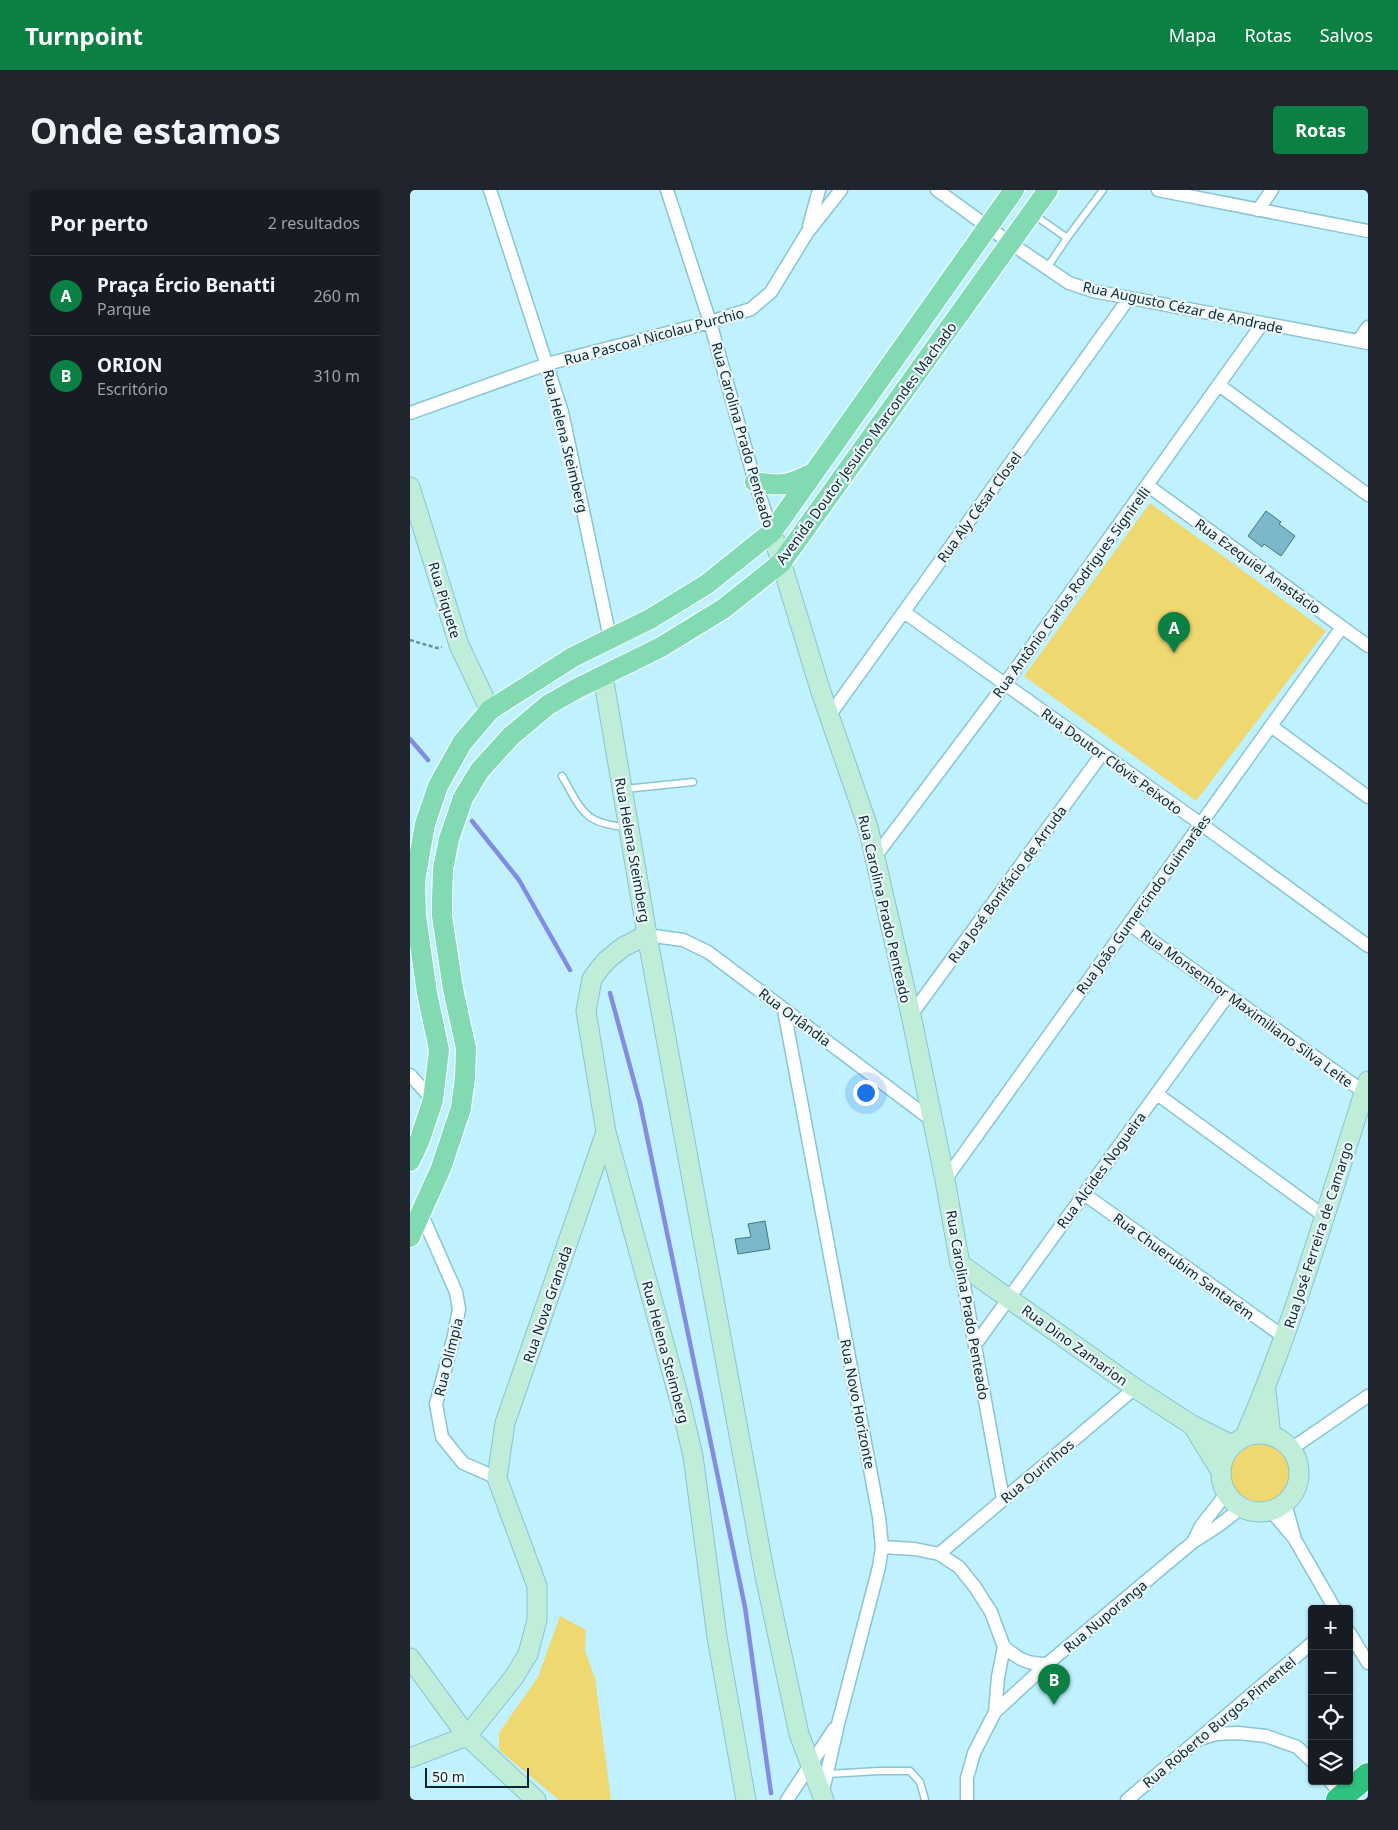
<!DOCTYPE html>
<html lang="pt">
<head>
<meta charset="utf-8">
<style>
  :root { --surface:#171b24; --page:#20242c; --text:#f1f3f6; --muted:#9ea1a6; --line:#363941; --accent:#0b8043 }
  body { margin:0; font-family:"Noto Sans",sans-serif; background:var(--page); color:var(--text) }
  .controls { position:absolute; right:15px; bottom:15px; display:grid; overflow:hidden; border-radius:5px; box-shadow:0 1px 4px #0004 }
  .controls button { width:45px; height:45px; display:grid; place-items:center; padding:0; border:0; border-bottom:1px solid var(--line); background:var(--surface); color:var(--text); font:25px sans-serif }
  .scale { position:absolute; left:15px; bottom:12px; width:104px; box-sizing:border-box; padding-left:5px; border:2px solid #0d262d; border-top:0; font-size:14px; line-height:18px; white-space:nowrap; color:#0d262d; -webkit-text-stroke:4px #ebf7fb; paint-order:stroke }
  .you { position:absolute; left:455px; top:902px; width:18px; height:18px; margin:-12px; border:4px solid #fff; border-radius:50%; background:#1a73e8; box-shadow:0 0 0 8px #1a73e833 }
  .badge { display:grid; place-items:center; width:32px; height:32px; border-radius:50%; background:var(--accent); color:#fff; font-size:16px; font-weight:700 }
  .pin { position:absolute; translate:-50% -41px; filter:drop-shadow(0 1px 2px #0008) }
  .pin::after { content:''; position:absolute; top:26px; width:18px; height:15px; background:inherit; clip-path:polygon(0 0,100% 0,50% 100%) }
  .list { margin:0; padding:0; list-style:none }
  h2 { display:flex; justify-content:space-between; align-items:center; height:65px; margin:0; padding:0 20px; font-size:21px }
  h2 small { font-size:16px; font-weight:400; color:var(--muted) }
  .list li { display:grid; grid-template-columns:32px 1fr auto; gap:15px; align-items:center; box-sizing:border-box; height:80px; padding:0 20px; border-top:1px solid var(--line) }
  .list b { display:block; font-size:19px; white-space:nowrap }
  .list p { margin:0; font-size:16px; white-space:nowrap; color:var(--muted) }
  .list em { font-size:16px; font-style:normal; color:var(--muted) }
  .icon { flex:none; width:28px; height:28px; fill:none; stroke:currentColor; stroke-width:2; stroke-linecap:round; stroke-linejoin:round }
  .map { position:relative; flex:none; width:958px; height:1610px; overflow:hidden; border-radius:5px }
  header { display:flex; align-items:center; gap:30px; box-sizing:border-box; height:70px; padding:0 25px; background:var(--accent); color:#fff }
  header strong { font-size:24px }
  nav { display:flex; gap:28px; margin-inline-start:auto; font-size:18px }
  .intro { display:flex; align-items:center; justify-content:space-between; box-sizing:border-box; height:120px; padding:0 30px }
  h1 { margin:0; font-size:35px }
  .button { padding:12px 22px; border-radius:5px; background:var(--accent); color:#fff; font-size:18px; font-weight:700 }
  main { display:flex; gap:30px; padding:0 30px }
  aside { flex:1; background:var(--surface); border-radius:5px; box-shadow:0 1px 4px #0004 }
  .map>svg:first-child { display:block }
  .green { fill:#efd86f }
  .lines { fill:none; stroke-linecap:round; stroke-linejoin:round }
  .stream { stroke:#838ce3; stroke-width:4.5 }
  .building { fill:#7cb8c9; stroke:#3e7989 }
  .lane-casing { stroke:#88c4d5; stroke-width:9 }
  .street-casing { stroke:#88c4d5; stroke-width:15 }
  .secondary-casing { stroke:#88c4d5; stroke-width:21 }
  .primary-casing { stroke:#fff; stroke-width:22 }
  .highway-casing { stroke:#fff; stroke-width:26 }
  .path { stroke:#6a8f9a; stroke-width:2.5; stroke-dasharray:4 2.5; stroke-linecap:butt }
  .lane { stroke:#fff; stroke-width:6 }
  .street { stroke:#fff; stroke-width:12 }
  .secondary { stroke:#c0edd8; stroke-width:19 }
  .primary { stroke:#81dab2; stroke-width:20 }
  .highway { stroke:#2dc27e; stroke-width:24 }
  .labels { text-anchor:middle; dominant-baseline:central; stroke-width:4.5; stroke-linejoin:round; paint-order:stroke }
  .street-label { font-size:14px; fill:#0d262d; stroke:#ebf7fb }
</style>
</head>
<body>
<header>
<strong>Turnpoint</strong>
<nav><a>Mapa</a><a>Rotas</a><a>Salvos</a></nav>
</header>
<div class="intro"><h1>Onde estamos</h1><a class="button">Rotas</a></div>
<main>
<aside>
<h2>Por perto<small>2 resultados</small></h2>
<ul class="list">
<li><span class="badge">A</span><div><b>Praça Ércio Benatti</b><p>Parque</p></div><em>260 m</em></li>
<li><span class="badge">B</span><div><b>ORION</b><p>Escritório</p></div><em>310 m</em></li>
</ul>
</aside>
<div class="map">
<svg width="958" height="1610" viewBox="0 0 958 1610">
  <rect width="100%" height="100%" fill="#c0f1ff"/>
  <path class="green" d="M740 313 916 441 786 611 614 486Z
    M818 1283a32 32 0 1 1 64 0a32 32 0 1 1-64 0Z
    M150 1426 176 1440 175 1461 185 1488 201 1610H149L89 1560V1543L128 1487Z"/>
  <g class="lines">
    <path class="stream" d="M0 549 18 570
      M62 631 109 690 160 780
      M200 803 230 913 335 1417 361 1603"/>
  </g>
  <path class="building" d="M856 321 871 332 869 334 885 346 871 366 854 354 852 357 838 346Z
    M355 1031 360 1059 328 1064 325 1049 341 1047 338 1034Z"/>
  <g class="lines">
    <g class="lane-casing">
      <path id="lane" d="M623 24 657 48
        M637 78 657 48 693 0
        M152 586C172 621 174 634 217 637
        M215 599 283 592
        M417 1584 469 1581H500L510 1592 515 1610"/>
    </g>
    <g class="street-casing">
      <path id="street" d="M80 0 152 222 200 448
        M257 0 300 132 345 292 362 342
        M527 0 600 53 659 93 683 101 958 153
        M748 0 958 41
        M848 20 862 0
        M399 36 409 0
        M948 151 958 137
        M809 195 958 305
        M0 223 137 174 300 132 341 119 361 102 397 43 431 0
        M737 295 958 456
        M494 422 791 634 958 756
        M419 526 719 108
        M861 536 958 607
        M465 667 595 494 852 134
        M719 734 954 902
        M237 745 273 750 298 762 523 931
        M374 820 469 1327 472 1357 469 1377 428 1534 412 1605
        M501 825 692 564
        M0 885 23 910
        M747 904 914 1026
        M535 990 932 437
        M674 1004 874 1147
        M11 1023 46 1102 49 1119 44 1146 26 1214 32 1247 53 1273 87 1288
        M550 1074 593 1309
        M565 1155 818 805
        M881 1259 958 1206
        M875 1313 884 1346
        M861 1321 884 1348 925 1419
        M783 1352 791 1336 816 1304
        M472 1357 505 1359 529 1364 549 1377 565 1397 581 1422 594 1457 588 1487 585 1522 564 1563 557 1588V1610
        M529 1364 725 1198
        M939 1442 958 1473
        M594 1457C610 1470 617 1474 637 1474
        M585 1522 637 1474 783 1352 808 1336 831 1318
        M793 1548 806 1544 828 1543 856 1546 887 1557 902 1571
        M920 1591 933 1606
        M377 1610 424 1539
        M717 1610 902 1453"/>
    </g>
    <g class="secondary-casing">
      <path id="secondary" d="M0 297 49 455 80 520
        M362 342 411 502 458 637 501 825 535 990 550 1074 725 1198 782 1235 822 1255
        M193 486 237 745 355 1386 389 1544 414 1610
        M237 745 213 757 197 770 190 778 182 789 176 821 196 942 271 1215 283 1266 307 1447 336 1610
        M856 1201 861 1246
        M783 1236 810 1280
        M811 1283a39 39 0 1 1 78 0a39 39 0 1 1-78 0Z
        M835 1246C885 1131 919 1010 958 891
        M0 1468 57 1546 126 1610
        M0 1568 57 1546 104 1487 118 1464 127 1430V1396L87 1288 95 1233 196 942"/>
    </g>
    <g class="primary-casing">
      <path id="primary" d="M345 292C373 297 378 295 403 283
        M0 971 9 952 23 910 29 860 17 803 6 726 5 691 15 634 28 596 52 553 80 520 163 467 240 429 297 394 362 342 604 0
        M0 1047 31 978 51 918 55 888 56 858 43 799 32 726V711L33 679 39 649 53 608 70 580 101 546 138 515 166 499 251 457 313 419 371 373 638 0"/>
    </g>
    <g class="highway-casing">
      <path id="highway" d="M928 1610 958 1585"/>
    </g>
    <path class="path" d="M0 450 27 458 32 457"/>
    <use href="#lane" class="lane"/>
    <use href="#street" class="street"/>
    <use href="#secondary" class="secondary"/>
    <use href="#primary" class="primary"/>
    <use href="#highway" class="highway"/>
  </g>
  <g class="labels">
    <g class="street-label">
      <text transform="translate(773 117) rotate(12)">Rua Augusto Cézar de Andrade</text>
      <text transform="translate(244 146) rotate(-15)">Rua Pascoal Nicolau Purchio</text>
      <text transform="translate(333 245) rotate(74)">Rua Carolina Prado Penteado</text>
      <text transform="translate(156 251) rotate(76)">Rua Helena Steimberg</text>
      <text transform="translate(456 253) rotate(-54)">Avenida Doutor Jesuíno Marcondes Machado</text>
      <text transform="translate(569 317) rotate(-54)">Rua Aly César Closel</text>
      <text transform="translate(848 376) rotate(36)">Rua Ezequiel Anastácio</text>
      <text transform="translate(661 402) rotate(-54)">Rua Antônio Carlos Rodrigues Signirelli</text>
      <text transform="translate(35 410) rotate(73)">Rua Piquete</text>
      <text transform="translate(702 571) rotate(36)">Rua Doutor Clóvis Peixoto</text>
      <text transform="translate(223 660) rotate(80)">Rua Helena Steimberg</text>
      <text transform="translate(597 694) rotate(-54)">Rua José Bonifácio de Arruda</text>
      <text transform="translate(733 714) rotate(-54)">Rua João Gumercindo Guimarães</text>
      <text transform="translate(475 719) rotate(77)">Rua Carolina Prado Penteado</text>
      <text transform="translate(837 818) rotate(36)">Rua Monsenhor Maximiliano Silva Leite</text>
      <text transform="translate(385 827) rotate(37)">Rua Orlândia</text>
      <text transform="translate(691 980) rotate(-54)">Rua Alcides Nogueira</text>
      <text transform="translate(908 1045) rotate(-72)">Rua José Ferreira de Camargo</text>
      <text transform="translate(774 1076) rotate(36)">Rua Chuerubim Santarém</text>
      <text transform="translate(137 1114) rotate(-71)">Rua Nova Granada</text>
      <text transform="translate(558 1115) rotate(80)">Rua Carolina Prado Penteado</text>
      <text transform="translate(665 1155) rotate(36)">Rua Dino Zamarion</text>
      <text transform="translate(256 1162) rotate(75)">Rua Helena Steimberg</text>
      <text transform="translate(38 1167) rotate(-76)">Rua Olímpia</text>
      <text transform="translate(448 1214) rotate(79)">Rua Novo Horizonte</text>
      <text transform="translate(627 1281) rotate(-40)">Rua Ourinhos</text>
      <text transform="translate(695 1426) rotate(-40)">Rua Nuporanga</text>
      <text transform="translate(809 1532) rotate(-40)">Rua Roberto Burgos Pimentel</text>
    </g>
  </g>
</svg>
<div class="controls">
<button>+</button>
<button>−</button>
<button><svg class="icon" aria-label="locate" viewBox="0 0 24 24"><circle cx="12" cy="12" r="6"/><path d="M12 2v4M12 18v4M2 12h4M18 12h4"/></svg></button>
<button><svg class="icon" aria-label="layers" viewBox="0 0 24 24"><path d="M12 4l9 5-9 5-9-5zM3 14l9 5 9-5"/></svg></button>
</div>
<div class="scale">50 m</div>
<div class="you"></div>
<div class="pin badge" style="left:764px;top:463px">A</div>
<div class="pin badge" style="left:644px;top:1515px">B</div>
</div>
</main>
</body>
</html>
